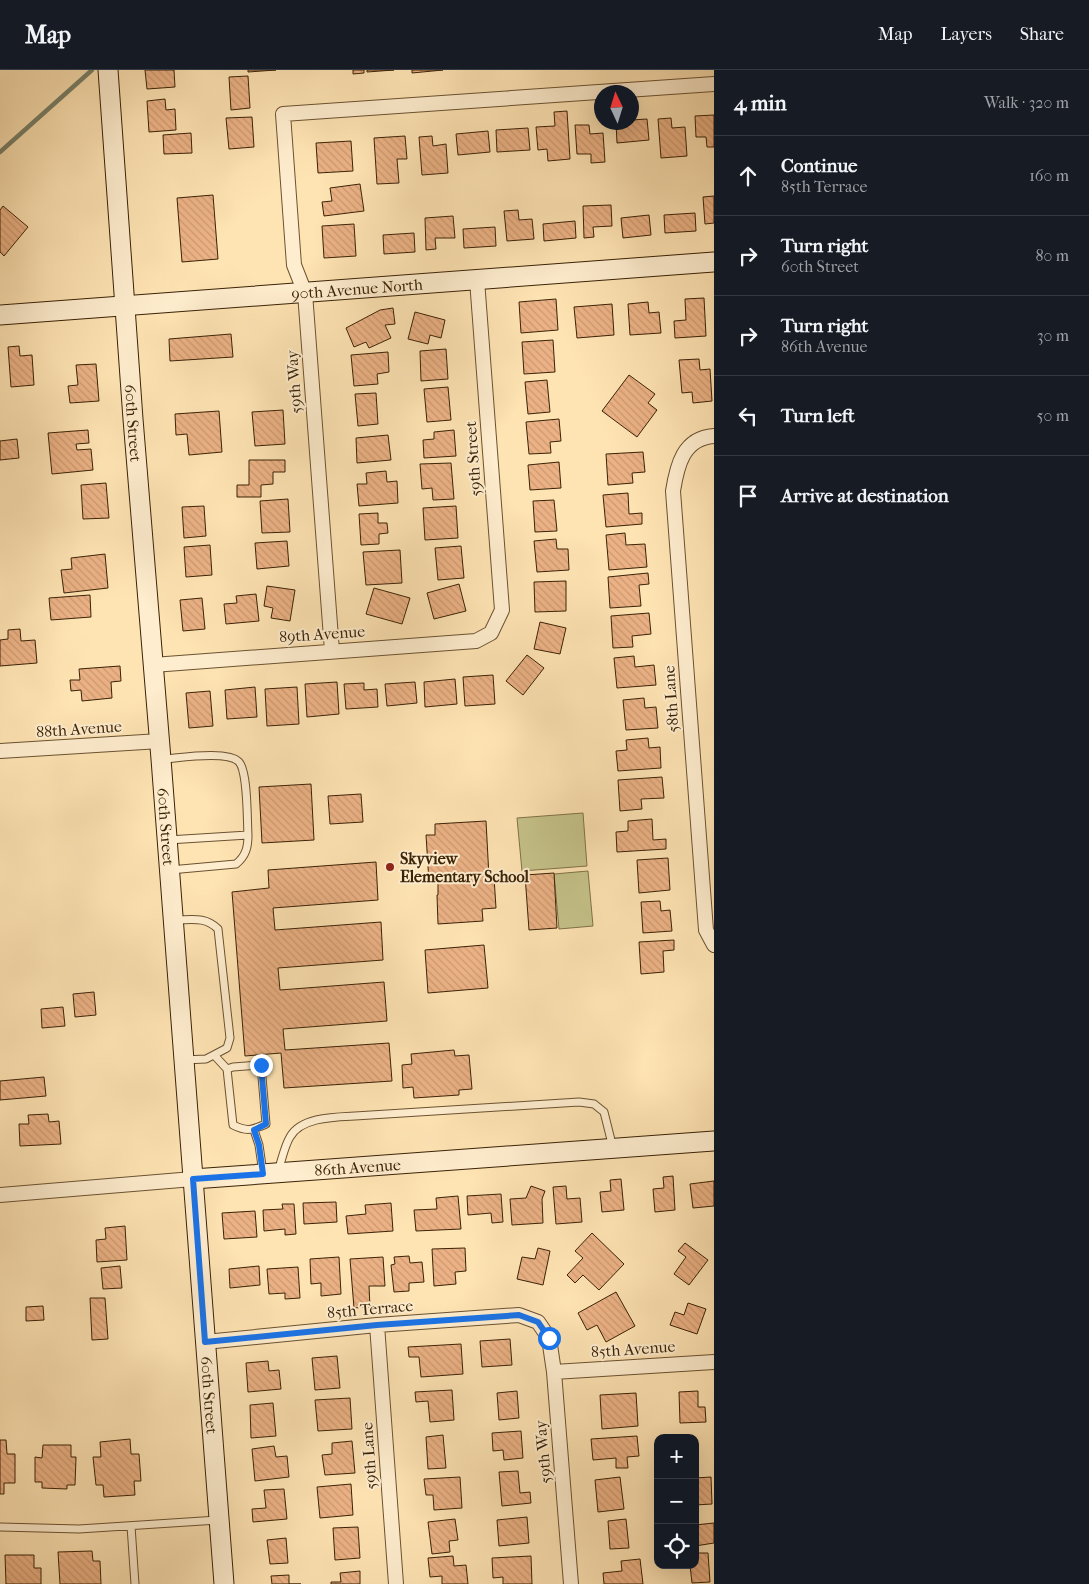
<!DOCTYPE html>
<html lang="en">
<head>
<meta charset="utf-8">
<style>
  :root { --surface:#171b24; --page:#20242c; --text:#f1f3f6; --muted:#9ea1a6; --line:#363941 }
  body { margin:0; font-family:"IM FELL French Canon",serif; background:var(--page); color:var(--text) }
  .controls { position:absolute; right:15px; bottom:15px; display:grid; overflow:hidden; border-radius:10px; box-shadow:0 5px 20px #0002 }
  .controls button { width:45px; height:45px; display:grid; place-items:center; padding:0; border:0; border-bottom:1px solid var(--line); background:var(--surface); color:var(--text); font:25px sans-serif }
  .compass { position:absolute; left:594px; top:15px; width:45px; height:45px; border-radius:50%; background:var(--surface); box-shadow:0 5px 20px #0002; rotate:356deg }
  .stop { position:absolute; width:15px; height:15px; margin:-11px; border:4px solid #1a73e8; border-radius:50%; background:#fff }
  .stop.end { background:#1a73e8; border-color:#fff; box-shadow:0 1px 5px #0008 }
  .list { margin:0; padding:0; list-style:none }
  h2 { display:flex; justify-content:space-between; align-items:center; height:65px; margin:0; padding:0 20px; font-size:21px }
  h2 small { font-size:16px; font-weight:400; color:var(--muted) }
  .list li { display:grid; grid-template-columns:32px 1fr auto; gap:15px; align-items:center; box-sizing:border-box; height:80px; padding:0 20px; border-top:1px solid var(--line) }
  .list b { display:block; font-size:19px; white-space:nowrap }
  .list p { margin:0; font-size:16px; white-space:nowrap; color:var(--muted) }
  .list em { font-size:16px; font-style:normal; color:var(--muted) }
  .icon { flex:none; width:28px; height:28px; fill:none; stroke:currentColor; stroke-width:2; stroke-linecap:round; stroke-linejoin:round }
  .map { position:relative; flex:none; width:714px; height:1514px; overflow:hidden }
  header { display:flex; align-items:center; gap:30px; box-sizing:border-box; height:70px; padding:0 25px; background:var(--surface); border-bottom:1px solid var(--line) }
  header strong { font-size:24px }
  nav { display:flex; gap:28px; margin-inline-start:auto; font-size:18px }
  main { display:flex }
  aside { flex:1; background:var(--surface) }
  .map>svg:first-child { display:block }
  .grass { fill:#c5c289; stroke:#807248 }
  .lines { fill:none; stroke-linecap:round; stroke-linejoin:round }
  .stream { stroke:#778069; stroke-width:4.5 }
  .building { fill:url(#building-back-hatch); stroke:#3a2206 }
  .lane-casing { stroke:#6b5231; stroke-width:9 }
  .street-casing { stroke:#6b5231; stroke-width:16 }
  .secondary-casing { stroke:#3a2206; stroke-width:21 }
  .lane { stroke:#feedce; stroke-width:7 }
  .street { stroke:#feedce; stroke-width:14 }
  .secondary { stroke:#feedce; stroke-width:19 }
  .route { stroke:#1a73e8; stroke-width:6 }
  .poi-dot { fill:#8f2418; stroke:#feedce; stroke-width:2 }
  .labels { text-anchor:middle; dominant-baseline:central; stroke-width:4; stroke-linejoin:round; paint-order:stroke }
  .street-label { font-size:16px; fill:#3a2206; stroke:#feedce }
  .poi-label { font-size:16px; font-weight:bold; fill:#3a2206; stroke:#feedce; text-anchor:start }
</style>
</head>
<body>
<header>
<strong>Map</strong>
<nav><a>Map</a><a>Layers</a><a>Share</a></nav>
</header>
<main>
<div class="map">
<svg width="714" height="1514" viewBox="0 0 714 1514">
  <defs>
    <pattern id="building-back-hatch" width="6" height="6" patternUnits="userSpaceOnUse" patternTransform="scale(1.25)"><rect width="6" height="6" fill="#ecb285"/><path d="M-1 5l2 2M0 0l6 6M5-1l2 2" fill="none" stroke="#cb9971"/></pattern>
  </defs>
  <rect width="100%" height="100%" fill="#fee3b3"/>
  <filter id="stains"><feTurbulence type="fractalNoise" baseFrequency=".004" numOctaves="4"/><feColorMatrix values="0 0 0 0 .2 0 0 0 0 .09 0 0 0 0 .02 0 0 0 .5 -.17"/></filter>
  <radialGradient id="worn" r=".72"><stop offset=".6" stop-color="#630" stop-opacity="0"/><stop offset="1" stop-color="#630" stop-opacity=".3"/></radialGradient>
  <path class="grass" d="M583 743 587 796 522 801 517 748Z
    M588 801 593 856 559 859 554 804Z"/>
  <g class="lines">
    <path class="stream" d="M0 82 92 0"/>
  </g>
  <path class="building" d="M145 0H174L175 17 147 19Z
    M248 0H276L248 2Z
    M353 0H364V3L353 4Z
    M367 0H394L367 2Z
    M412 0H443L412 3Z
    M248 6 250 38 231 40 229 7Z
    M165 29 166 40 175 39 176 60 149 62 147 31Z
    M567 41 570 89 548 91 547 79 538 80 536 57 555 56 554 42Z
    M714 45V77H707L706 67H696L695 46Z
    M252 47 254 77 229 79 226 48Z
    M671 48 672 58 685 57 687 86 661 88 658 49Z
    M647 49 649 70 617 73 616 52H632V50Z
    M575 55H589L590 64 603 63 605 92 591 93V84H577Z
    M528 58 530 80 497 82 496 60Z
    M488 61 490 82 458 85 456 64Z
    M191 63 192 83 164 84 163 65Z
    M405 66 407 89H397L399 113 377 114 374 68Z
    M432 66 433 76 446 74 448 103 422 105 419 67Z
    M351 71 353 101 318 103 316 73Z
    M360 114 364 141 324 146 322 132 332 131 330 118Z
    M213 125 218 189 182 192 177 128Z
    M714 126V153L705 154 703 127Z
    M611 135 612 156 593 157 594 167 584 168 583 136Z
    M3 136 28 157 4 186 0 182V140Z
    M518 140 519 150 532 149 534 169 507 171 504 141Z
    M695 143 696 161 665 163 664 145Z
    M649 145 651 165 623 168 621 148Z
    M453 146 455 168H435L436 179 426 180 425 148Z
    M575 151 576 168 544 171 543 154Z
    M354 154 356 186 324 188 322 156Z
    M495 157 496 176 464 178 463 159Z
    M414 163 415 182 384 184 383 165Z
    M704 228 706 266 675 268 674 251 686 250 685 229Z
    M556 229 558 260 521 263 519 232Z
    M648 232 649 243 659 242 661 263 630 265 628 234Z
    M612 234 614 265 577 268 574 237Z
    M393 238 395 254 385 255 391 268 369 278 366 272 354 277 346 258 380 240Z
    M415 242 445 250 441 268 430 265 428 274 408 269Z
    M231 264 233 287 170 291 169 269Z
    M553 270 555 302 524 304 522 272Z
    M19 276 20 286 32 285 34 315 11 317 8 277Z
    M446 279 448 309 421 311 420 281Z
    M388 282 389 302 377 304 378 314 354 316 351 285Z
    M699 289 700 300 710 299 712 331 693 333 692 322 682 323 679 290Z
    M96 294 99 331 70 333 68 316 78 315 76 295Z
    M629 305 655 324 648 333 657 340 637 367 602 341Z
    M547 310 550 342 528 344 525 312Z
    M448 317 451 350 427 352 424 319Z
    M376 323 378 354 358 356 355 324Z
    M283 340 285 374 255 376 252 342Z
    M219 341 222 382 189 385 187 364 176 365 175 344Z
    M559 349 561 371 550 372 551 383 529 384 526 352Z
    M88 360 89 373 76 374 77 380 91 379 93 400 52 404 48 363Z
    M454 360 456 386 424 388 423 370 434 369V362Z
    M388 365 391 390 357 393 356 368Z
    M17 369 19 388 0 390V371Z
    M643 382 645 402 632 403 633 413 608 415 606 384Z
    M249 390H285V402H273V414L261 415V427H237V415H249Z
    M559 392 561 418 530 420 528 395Z
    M451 393 454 429 433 430 432 418 422 419 420 394Z
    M386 401 387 412 397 411 398 433 359 436 357 414H367L366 403Z
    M106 413 109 448 83 449 81 415Z
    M628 423 629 444 642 443V454L606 457 603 425Z
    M288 429 290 462 262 463 260 431Z
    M554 430 557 461 535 462 533 431Z
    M204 436 206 466 184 468 182 437Z
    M456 436 458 468 425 470 423 438Z
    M378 443V453H387L388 463 379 464V474L361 475 359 444Z
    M625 463 626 475 645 474 647 497 609 500 606 465Z
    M556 469 557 479H568L569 500 537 502 534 471Z
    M287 471 289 496 257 499 255 473Z
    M210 475 212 505 186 507 184 477Z
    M461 476 464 508 438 510 435 478Z
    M400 480 402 513 366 515 363 482Z
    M105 484 108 518 64 523 61 500 72 499 71 488Z
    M648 503 649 514 639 515 641 536 610 538 608 507Z
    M566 511V541L535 542 534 512Z
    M459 514 466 541 434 549 427 523Z
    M267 516 295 520 290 551 271 548 273 538 264 536Z
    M374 518 410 528 402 554 366 544Z
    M256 524 259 551 226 554 224 534 237 533 236 526Z
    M90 525 91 547 51 550 49 528Z
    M202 528 205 559 183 561 180 530Z
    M649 543 651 564 632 566 633 577 613 578 611 546Z
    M540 552 566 558 560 584 534 579Z
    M20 559 21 571 35 570 37 593 0 596V570L8 569V560Z
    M527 585 544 598 523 625 506 611Z
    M634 586 635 597 654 595 656 615 617 618 614 588Z
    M120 596 121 611 111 612 112 628 82 631 81 620 71 621 70 610H80L79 599Z
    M493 605 495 634 465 636 463 607Z
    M455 609 457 634 425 637 424 612Z
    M337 612 339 644 307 647 305 614Z
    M415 612 417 633 387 636 385 614Z
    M364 613V620L377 619 378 637 346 639 344 614Z
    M255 617 257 647 227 649 225 620Z
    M297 617 299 654 267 656 265 619Z
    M210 621 213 656 189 658 186 623Z
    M644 628 645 638 656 637 658 658 626 660 623 630Z
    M648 668 649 678 660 677 661 698 618 701 616 681 627 680 626 670Z
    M662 707 664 728 641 729 642 739 620 741 618 710Z
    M311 714 314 770 262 773 259 717Z
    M361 724 363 752 330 754 328 726Z
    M652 749 653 770 666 769V779L617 782 616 762 628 761V751Z
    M486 751 489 807H494L496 838 482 839 483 851 438 854 437 825H438V812H429L426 765H435V754Z
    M668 788 670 820 639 823 637 790Z
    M376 792 378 830 273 838 275 860 381 852 383 890 278 898 280 920 384 912 387 951 283 959 285 980 389 973 392 1011 284 1018 281 983 245 986 232 822 269 818 268 800Z
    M554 803 557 858 529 860 525 805Z
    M660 831 661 841 670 840 672 861 643 863 641 832Z
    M674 870V880L663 881 664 902 641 904 639 872Z
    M484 875 488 918 428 923 425 880Z
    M94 922 96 945 75 947 73 924Z
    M63 937 65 956 42 958 41 939Z
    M454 980 455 986 469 985 472 1019 459 1020V1025L414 1028 413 1017 403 1018 402 995 412 994 411 984Z
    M44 1007 46 1026 0 1030V1011Z
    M48 1044 49 1052 59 1051 61 1074 20 1076 19 1054H29L28 1045Z
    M673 1106 675 1140 655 1142 653 1119 664 1118 663 1107Z
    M621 1109 624 1140 602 1142 600 1122 611 1121 610 1110Z
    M714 1111V1136L693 1138 690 1114Z
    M531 1116 545 1121 542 1129 543 1153 512 1155 510 1129 526 1128Z
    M566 1116 567 1129 580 1128 582 1152 556 1154 553 1117Z
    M501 1124 503 1152 492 1153 491 1143 468 1145 467 1126Z
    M458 1126 461 1159 416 1161 414 1140 437 1139 436 1128Z
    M336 1132 337 1152 304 1154 303 1133Z
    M391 1133 393 1161 348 1164 346 1146 366 1144 365 1135Z
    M282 1134H294L296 1164 285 1165V1159L264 1161 263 1140 283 1139Z
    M255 1141 257 1167 224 1169 222 1143Z
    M125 1156 127 1190 97 1192 96 1170 106 1169 105 1158Z
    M592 1163 624 1194 599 1220 583 1205 575 1213 567 1205 583 1188 575 1181Z
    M685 1173 708 1190 689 1215 674 1204 686 1187 678 1181Z
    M465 1178 466 1201 455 1202 456 1214 434 1216 432 1179Z
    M538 1178 550 1181 543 1215 517 1209 522 1187 535 1189Z
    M409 1186 410 1193 422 1192 424 1212 409 1213V1221L394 1222 391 1195 395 1194 394 1187Z
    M339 1187 341 1224 321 1226V1213L311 1214 310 1189Z
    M383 1187 385 1216H369L370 1237 354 1238 350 1189Z
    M120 1196 122 1218 103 1219 101 1198Z
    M259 1196 260 1215 230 1218 229 1199Z
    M298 1197 300 1228 285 1229V1223L269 1224 267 1199Z
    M616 1222 635 1256 606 1272 597 1255 587 1260 578 1243Z
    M90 1228H105L108 1269 92 1270Z
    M688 1233 706 1239 697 1264 670 1255 675 1242 684 1245Z
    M43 1236 44 1250 26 1251V1237Z
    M510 1269 512 1295 482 1297 480 1271Z
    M461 1274 463 1304 421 1307 419 1287H409L408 1277Z
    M337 1286 340 1318 315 1320 312 1288Z
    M268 1291 269 1301 279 1300 281 1319 248 1322 246 1293Z
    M452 1320 454 1350 430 1352 428 1331 416 1332 415 1322Z
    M517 1321 519 1348 499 1350 497 1323Z
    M698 1321V1337H705L706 1352 680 1353 679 1322Z
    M636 1323 638 1356 602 1359 600 1325Z
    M350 1328 352 1359 318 1361 315 1330Z
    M273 1333 276 1366 251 1368 250 1335Z
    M521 1361 523 1388 504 1390 503 1380 493 1381 492 1363Z
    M443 1365 446 1398 428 1399 426 1367Z
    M637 1366 639 1386 627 1387 628 1398H616V1388L593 1390 591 1369Z
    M130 1369 131 1384H139L141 1411H134L135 1425 104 1427 103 1415H96L93 1387H101L100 1372Z
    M0 1370H6L7 1384H15V1413H4V1424H0Z
    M352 1371 355 1403 325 1405 322 1385 332 1384V1373Z
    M43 1375H71V1387H76L75 1415H67V1419L42 1418V1412H35V1387L42 1388Z
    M274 1376 276 1387 287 1386 289 1407 255 1411 252 1379Z
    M518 1401 520 1423 530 1422 531 1433 502 1436 499 1402Z
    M460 1407 462 1438 434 1440 433 1425H426L424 1409Z
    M620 1407 624 1439 598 1442 595 1410Z
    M711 1407 712 1434 695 1435V1408Z
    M351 1414 353 1445 320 1448 317 1417Z
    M284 1419 287 1449 253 1452 252 1439 266 1438 264 1420Z
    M527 1447 529 1473 499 1476 497 1450Z
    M455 1449 458 1470 449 1471 450 1482 432 1484 428 1452Z
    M626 1449 629 1478 610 1479 608 1451Z
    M714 1453V1473L695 1476V1455Z
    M358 1457 360 1488 335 1490 333 1458Z
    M286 1468 288 1493 270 1494 267 1470Z
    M92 1481 93 1491H100L101 1514H60L58 1482Z
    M695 1483H708L710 1512 692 1513 690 1495H695Z
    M5 1485H34V1498H41V1514H6Z
    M453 1486 454 1496 466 1495 468 1514H442V1506L430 1507 428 1488Z
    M531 1486 532 1514H503V1507L493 1508 492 1488Z
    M640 1489 643 1514H604L603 1503 622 1501 621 1491Z
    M360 1501V1514H331V1512H341L340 1503Z
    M289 1505V1514H301H272L271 1506Z"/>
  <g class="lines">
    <g class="lane-casing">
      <path id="lane" d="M163 689C179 688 228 680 239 692 248 702 247 750 248 765L168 770
        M170 800 236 794C246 786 248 777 248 765
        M175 850C191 850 205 846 218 859L230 968 227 978 206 989 184 990
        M214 985 227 999
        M261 995 266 1054C252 1060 247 1062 233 1055L227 999 233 997Z
        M254 1060 259 1075 263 1103
        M278 1101C282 1090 284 1077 290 1067 301 1047 335 1047 355 1046L579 1032 594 1034 604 1042 613 1078
        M131 1456 135 1514
        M0 1457 79 1459 218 1450"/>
    </g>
    <g class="street-casing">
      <path id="street" d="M714 366C683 368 677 396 673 421L706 860 714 875
        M332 581 305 223 294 195 283 44 714 14
        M153 595 476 571 491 563 502 540 477 210
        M0 681 160 671
        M0 1125 193 1109
        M377 1255 396 1514
        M205 1272 377 1255 519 1245 538 1252 549 1268 554 1302 571 1514
        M554 1302 714 1292"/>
    </g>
    <g class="secondary-casing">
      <g id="secondary">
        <path id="s1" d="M108 0 133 349 161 689 224 1514"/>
        <path id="s2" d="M0 245 714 192"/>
        <path id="s3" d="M193 1109 714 1071"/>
      </g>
    </g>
    <use href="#lane" class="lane"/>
    <use href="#street" class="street"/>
    <use href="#secondary" class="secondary"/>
  </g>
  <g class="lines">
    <path class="route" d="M261 995 266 1054 254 1060 259 1075 263 1104 193 1109 205 1272 377 1255 519 1245 538 1252 549 1268"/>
  </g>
  <circle class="poi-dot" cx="390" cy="797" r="5"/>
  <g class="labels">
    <g class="street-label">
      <text stroke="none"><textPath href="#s2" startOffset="358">90th Avenue North</textPath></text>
      <text transform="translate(294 312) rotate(-94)">59th Way</text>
      <text stroke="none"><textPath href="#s1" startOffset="354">60th Street</textPath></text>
      <text transform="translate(473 389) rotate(-94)">59th Street</text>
      <text transform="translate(322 564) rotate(-4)">89th Avenue</text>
      <text transform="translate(671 629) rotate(-94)">58th Lane</text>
      <text transform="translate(79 659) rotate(-4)">88th Avenue</text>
      <text stroke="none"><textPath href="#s1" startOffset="759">60th Street</textPath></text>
      <text stroke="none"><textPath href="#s3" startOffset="165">86th Avenue</textPath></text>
      <text transform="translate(370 1239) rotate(-5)">85th Terrace</text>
      <text transform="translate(633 1279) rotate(-4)">85th Avenue</text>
      <text stroke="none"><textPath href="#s1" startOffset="1329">60th Street</textPath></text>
      <text transform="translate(543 1382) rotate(-95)">59th Way</text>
      <text transform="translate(369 1386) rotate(-94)">59th Lane</text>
    </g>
    <g class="poi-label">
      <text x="400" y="788">Skyview<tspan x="400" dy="18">Elementary School</tspan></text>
    </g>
  </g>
  <rect width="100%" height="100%" filter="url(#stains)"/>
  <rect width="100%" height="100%" fill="url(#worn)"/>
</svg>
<div class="controls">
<button>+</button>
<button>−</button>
<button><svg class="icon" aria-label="locate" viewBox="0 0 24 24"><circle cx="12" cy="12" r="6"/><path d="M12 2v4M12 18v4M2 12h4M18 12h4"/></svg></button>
</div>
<svg class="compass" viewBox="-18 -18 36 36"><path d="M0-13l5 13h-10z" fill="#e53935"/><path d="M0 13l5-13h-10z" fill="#9ea1a6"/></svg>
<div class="stop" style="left:549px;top:1268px"></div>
<div class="stop end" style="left:261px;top:995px"></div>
</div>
<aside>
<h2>4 min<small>Walk · 320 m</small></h2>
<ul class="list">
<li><svg class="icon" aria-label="ahead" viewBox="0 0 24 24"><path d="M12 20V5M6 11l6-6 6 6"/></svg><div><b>Continue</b><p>85th Terrace</p></div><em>160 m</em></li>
<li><svg class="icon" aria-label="right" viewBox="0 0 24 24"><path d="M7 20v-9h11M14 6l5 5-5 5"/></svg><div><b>Turn right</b><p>60th Street</p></div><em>80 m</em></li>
<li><svg class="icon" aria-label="right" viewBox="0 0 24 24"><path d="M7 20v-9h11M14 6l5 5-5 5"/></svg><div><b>Turn right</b><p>86th Avenue</p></div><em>30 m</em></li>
<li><svg class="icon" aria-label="left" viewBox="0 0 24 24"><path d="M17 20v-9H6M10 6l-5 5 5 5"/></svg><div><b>Turn left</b></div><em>50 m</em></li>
<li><svg class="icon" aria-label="arrive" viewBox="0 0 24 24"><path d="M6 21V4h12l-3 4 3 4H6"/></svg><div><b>Arrive at destination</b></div></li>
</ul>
</aside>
</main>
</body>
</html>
